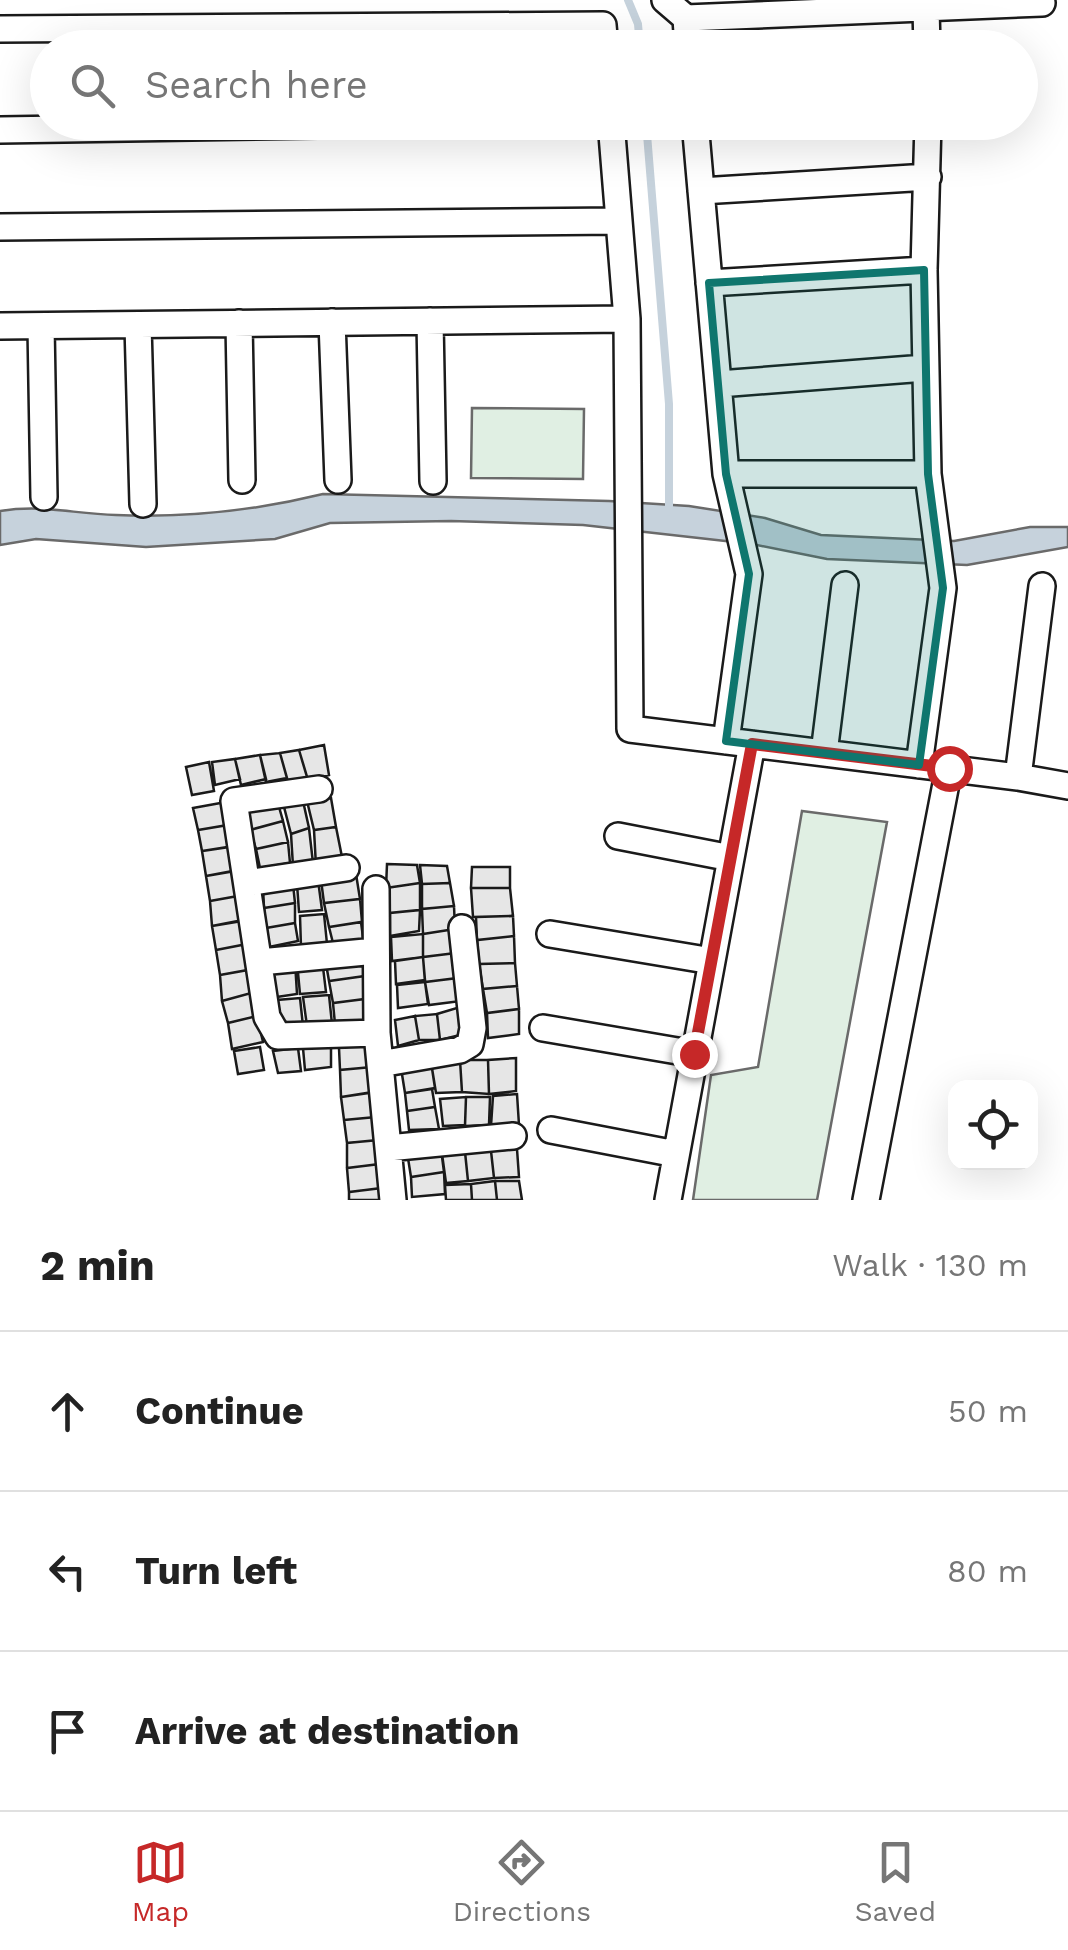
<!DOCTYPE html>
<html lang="en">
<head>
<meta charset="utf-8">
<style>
  :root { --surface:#fff; --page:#f2f2f2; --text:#222; --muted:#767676; --line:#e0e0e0; --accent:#c62828 }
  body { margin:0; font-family:"Work Sans",sans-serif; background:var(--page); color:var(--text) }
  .controls { position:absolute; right:30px; bottom:30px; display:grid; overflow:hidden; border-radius:20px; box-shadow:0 10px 40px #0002 }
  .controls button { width:90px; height:90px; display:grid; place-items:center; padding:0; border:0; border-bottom:2px solid var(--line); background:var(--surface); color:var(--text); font:50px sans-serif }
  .stop { position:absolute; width:30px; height:30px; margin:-22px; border:8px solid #c62828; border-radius:50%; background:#fff }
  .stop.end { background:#c62828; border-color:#fff; box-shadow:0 2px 10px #0008 }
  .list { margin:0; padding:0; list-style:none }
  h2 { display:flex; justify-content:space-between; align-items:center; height:130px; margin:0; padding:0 40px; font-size:42px }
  h2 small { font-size:32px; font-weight:400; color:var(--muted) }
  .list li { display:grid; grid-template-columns:65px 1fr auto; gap:30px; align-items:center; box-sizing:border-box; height:160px; padding:0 40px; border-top:2px solid var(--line) }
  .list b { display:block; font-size:38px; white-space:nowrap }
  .list em { font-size:32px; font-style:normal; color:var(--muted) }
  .icon { flex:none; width:55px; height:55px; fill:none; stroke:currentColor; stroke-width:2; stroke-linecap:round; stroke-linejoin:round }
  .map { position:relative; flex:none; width:1068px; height:1200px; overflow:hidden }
  .search { position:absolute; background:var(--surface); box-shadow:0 10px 40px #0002; left:30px; right:30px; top:30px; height:110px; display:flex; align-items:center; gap:25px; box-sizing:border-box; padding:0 35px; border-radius:55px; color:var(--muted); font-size:38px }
  .sheet { height:610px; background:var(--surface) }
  nav { display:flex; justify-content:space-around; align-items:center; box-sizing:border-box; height:140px; border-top:2px solid var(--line); background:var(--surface); font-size:28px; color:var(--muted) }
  nav a { display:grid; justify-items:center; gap:5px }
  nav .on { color:var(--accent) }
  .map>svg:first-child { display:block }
  .green { fill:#e0efe3; stroke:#6a6a6a; stroke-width:2.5 }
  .water { fill:#c6d2dc; stroke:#6a6a6a; stroke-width:2.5 }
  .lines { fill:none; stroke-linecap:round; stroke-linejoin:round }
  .stream { stroke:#c6d2dc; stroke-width:8 }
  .building { fill:#e6e6e6; stroke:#1a1a1a; stroke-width:2.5 }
  .minor-casing { stroke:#1a1a1a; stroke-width:30 }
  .minor { stroke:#fff; stroke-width:25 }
  .route { stroke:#c62828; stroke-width:12 }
  .marked { fill:#0f766e; fill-opacity:0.2; stroke:#0f766e; stroke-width:8; stroke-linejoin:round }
</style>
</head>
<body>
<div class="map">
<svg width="1068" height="1200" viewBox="0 0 1068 1200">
  <rect width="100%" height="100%" fill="#fff"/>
  <path class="green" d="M472 408 584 409 583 479 471 478Z
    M802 811 887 822 817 1200H693L711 1075 758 1067Z"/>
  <path class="water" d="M323 494 609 501 689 506 765 518 821 535 954 541 1030 527H1068V547L967 565 827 559 752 544 583 525 451 521 330 523 275 539 146 547 36 539 0 545V511C44 504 73 514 116 515 187 518 254 511 323 494Z"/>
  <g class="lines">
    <path class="stream" d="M628 0 638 24 640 48
      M646 122 669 404V512"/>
  </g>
  <path class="building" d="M324 745 329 775 308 780 299 750Z
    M299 750 307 777 288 782 280 753Z
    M280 753 287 778 266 782 260 755Z
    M260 755 266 779 241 785 235 759Z
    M235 759 240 779 215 785 212 762Z
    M209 762 214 791 192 795 186 767Z
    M331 798 336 827 314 830 307 801Z
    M277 800 283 821 250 830 245 807Z
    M303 801 309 828 291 834 283 803Z
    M226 802 228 825 198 830 193 808Z
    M283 821 288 842 256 849 250 830Z
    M228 825 236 846 202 851 198 830Z
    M336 827 343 862 316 866 314 830Z
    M309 828 313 863 293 866 291 834Z
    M288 842 290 863 260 868 256 849Z
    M234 846 238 870 206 876 202 851Z
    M387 864 417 865 420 883 386 888Z
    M420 865 447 866 450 883 422 884Z
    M472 867H510V888H471Z
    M235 871 238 896 210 901 206 876Z
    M356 874 360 899 324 903 321 880Z
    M318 880 322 910 299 912 297 884Z
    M420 883V910L390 913 386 888Z
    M450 883 454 906 422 909V884Z
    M293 884 295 903 264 908 263 887Z
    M471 888H510L513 916 473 917Z
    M238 896 243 920 212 926 210 901Z
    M360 899 362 922 329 927 324 903Z
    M295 903V923L266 928 264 908Z
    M454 906 455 929 423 934 422 909Z
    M420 910 419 931 390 936V913Z
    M324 914 327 944 301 947 300 916Z
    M513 916 514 936 477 940 476 917Z
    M242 921 247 944 216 950 212 926Z
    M361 922 364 945 334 947 329 927Z
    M295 923 298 941 269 947 266 928Z
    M455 929 456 953 423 957V934Z
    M423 934V957L392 961 391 937Z
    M514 936 515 963 479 964 477 940Z
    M247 944 253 969 220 975 216 950Z
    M456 953 458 978 425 982 423 957Z
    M362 954 365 976 329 981 325 958Z
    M423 957 425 980 396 984 395 961Z
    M322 959 326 992 300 994 297 962Z
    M295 962 297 994 270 998 266 967Z
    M515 963 517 986 483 989 479 964Z
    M248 970 255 992 222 1001 220 975Z
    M365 976V999L333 1003 329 981Z
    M458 978 461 1001 429 1005 425 982Z
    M425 982 428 1004 398 1008 397 985Z
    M517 986 519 1009 487 1013 483 989Z
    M251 993 257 1016 228 1023 222 1001Z
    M329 995 332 1024 307 1026 303 997Z
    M300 998 303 1026 279 1028 277 1000Z
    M365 999 368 1021 335 1024 333 1003Z
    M460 1007 464 1034 440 1040 437 1014Z
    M519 1009V1034L488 1038 487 1013Z
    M437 1014 440 1040H419L415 1016Z
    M257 1016 263 1042 232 1049 228 1023Z
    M415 1016 419 1040 398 1046 395 1020Z
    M369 1044 372 1067 340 1070 339 1048Z
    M331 1045V1067L305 1070 303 1048Z
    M260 1047 264 1070 238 1074 234 1051Z
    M298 1048 301 1071 278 1073 273 1051Z
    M516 1058V1091L489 1094 488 1060Z
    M460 1060H488L489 1094 462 1092Z
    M460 1060 462 1092 436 1093 431 1062Z
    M431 1062 435 1088 405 1093 401 1068Z
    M372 1067 376 1092 341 1097 340 1070Z
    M432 1089 435 1107 407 1111 405 1093Z
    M373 1092 376 1117 344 1120 341 1097Z
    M517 1094 519 1125 491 1126 493 1096Z
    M466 1097H490L489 1125 465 1126Z
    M466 1097 465 1125 443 1126 440 1099Z
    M435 1107 439 1129 409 1130 407 1111Z
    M376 1117 378 1140 347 1143 344 1120Z
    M378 1140 380 1164 347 1168V1143Z
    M441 1149 444 1172 411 1177 407 1152Z
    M517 1149 519 1177 494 1178 491 1151Z
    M491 1151 494 1178 468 1181 465 1152Z
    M465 1152 468 1181 446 1183 442 1154Z
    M380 1164 382 1188 349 1192 347 1168Z
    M444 1172 445 1194 412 1197 411 1177Z
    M495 1181H519L522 1200H497Z
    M495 1181 497 1200H472L471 1184Z
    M471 1184 472 1200H446L445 1185Z
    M382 1188 383 1200H349V1192Z"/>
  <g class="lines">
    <g class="minor-casing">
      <path id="minor" d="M665 0 686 18 1042 3
        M926 8 927 48
        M686 18 688 48
        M0 29 603 25 605 48
        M611 122 627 319 630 729 1018 777 1068 786
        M695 122 726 474 749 574 726 741
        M0 130 516 122
        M701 191 928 177
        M0 227 619 221
        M709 283 924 270
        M430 321 433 481
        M332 322 338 480
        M239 323 242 480
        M138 325 143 504
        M0 326 627 319
        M41 326 44 497
        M719 384 925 368
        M726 474H928
        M824 753 845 585
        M919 765 943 588 928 474 924 270 928 122
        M1018 777 1042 586
        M319 789 234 801 267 1017 278 1036 377 1033
        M618 836 731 858
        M247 883 346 868
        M376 889 377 1033 393 1200
        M550 934 712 961
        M260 962 376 951
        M543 1028 695 1054
        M380 1064 460 1050 470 1044 473 1028 462 928
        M551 1130 676 1154
        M388 1148 513 1136
        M668 1200 752 744
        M866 1200 949 768"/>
    </g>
    <use href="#minor" class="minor"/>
  </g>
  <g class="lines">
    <path class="route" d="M694 1054 752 744 949 768"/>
  </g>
  <path class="marked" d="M924 270 928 474 943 588 919 765 726 741 749 574 726 474 709 283Z"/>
</svg>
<div class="controls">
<button><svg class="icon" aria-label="locate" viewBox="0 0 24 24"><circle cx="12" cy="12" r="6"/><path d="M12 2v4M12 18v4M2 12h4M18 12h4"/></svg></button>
</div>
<div class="stop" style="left:949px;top:768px"></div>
<div class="stop end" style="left:694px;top:1054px"></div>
<div class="search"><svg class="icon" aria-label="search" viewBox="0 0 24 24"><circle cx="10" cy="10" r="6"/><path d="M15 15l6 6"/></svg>Search here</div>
</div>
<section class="sheet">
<h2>2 min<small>Walk · 130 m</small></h2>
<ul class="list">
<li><svg class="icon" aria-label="ahead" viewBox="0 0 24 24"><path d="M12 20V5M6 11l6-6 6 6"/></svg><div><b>Continue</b></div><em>50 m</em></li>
<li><svg class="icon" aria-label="left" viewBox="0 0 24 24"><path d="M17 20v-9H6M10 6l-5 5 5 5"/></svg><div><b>Turn left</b></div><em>80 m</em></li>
<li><svg class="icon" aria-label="arrive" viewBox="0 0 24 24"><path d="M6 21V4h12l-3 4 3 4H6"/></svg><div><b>Arrive at destination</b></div></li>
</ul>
</section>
<nav>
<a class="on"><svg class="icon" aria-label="map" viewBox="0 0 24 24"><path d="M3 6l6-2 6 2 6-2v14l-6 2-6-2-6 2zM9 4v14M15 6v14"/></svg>Map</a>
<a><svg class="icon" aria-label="directions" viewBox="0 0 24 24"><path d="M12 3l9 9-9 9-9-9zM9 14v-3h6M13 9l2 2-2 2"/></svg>Directions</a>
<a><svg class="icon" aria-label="saved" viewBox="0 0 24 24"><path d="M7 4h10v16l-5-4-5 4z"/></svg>Saved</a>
</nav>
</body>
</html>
